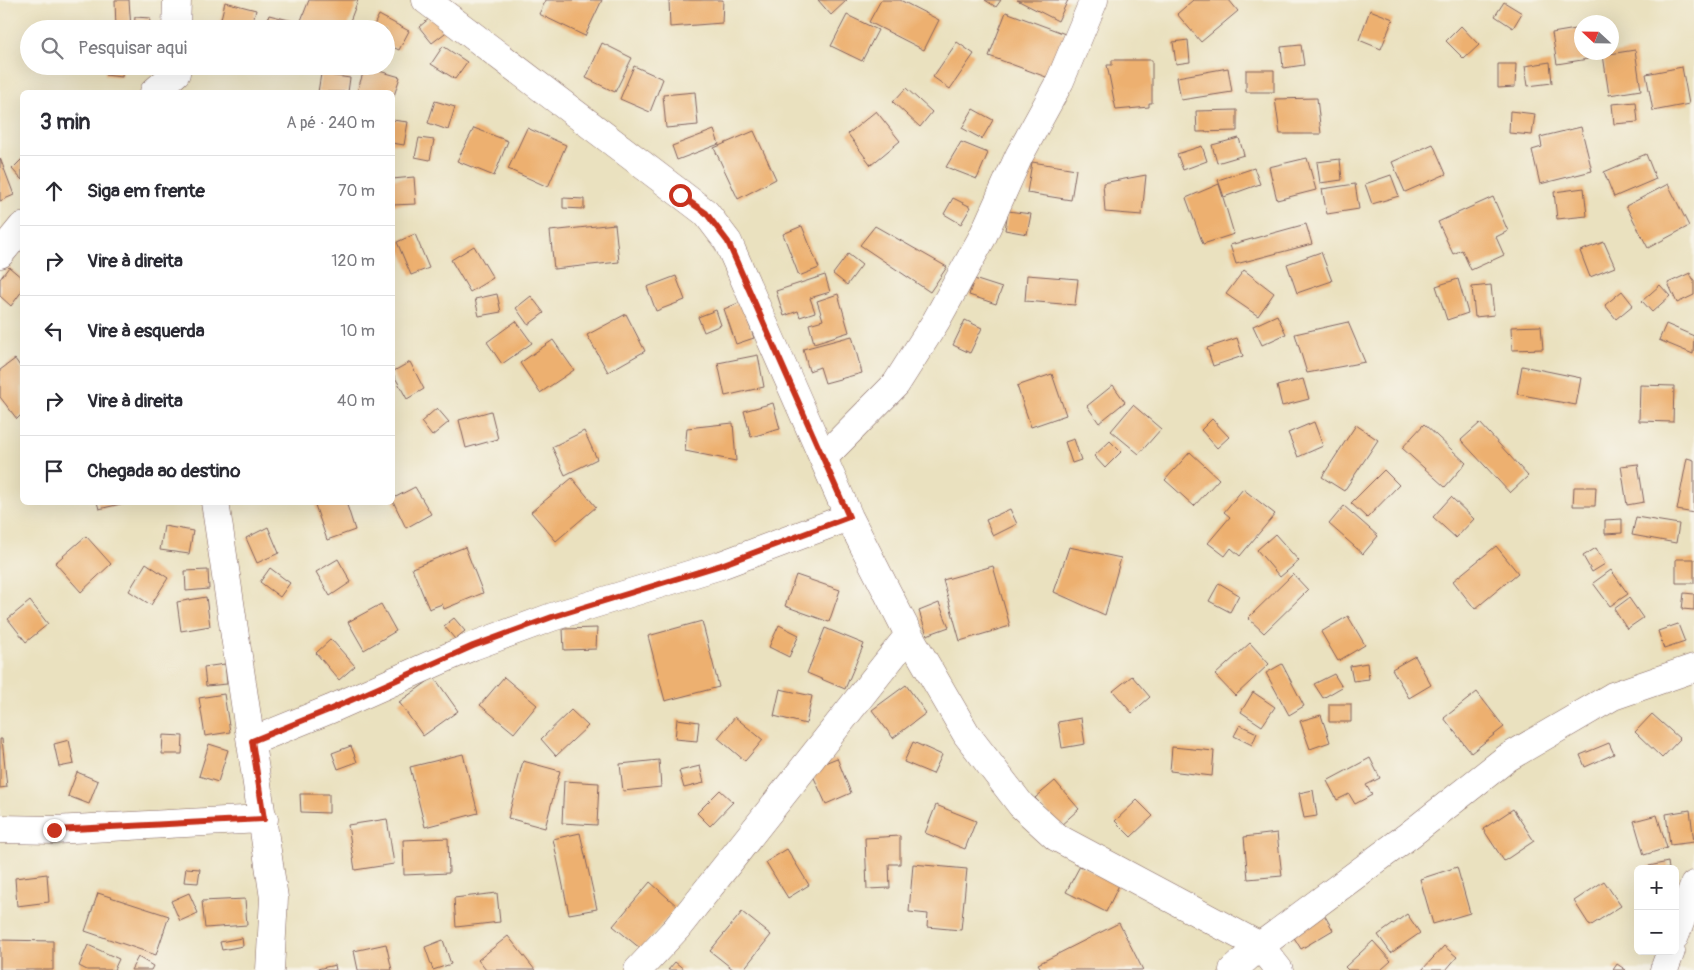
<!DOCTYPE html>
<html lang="pt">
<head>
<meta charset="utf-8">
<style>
  :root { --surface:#fff; --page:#f2f2f3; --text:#2b2b33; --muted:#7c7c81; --line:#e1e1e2 }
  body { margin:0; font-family:Pangolin,sans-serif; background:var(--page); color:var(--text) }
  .controls { position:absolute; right:15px; bottom:15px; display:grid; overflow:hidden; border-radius:8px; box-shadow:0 5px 20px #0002 }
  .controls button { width:45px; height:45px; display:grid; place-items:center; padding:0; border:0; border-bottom:1px solid var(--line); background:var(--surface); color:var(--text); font:25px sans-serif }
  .compass { position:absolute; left:1574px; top:15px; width:45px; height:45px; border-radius:50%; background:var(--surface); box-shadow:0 5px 20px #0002; rotate:292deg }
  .stop { position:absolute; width:15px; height:15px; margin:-11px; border:4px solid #c8321e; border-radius:50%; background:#fff }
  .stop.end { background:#c8321e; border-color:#fff; box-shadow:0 1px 5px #0008 }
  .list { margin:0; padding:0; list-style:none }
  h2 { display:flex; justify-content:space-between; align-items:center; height:65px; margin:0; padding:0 20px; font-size:21px }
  h2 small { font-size:16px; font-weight:400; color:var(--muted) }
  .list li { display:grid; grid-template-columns:32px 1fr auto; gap:15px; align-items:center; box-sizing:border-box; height:70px; padding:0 20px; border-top:1px solid var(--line) }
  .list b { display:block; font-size:19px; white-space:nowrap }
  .list em { font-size:16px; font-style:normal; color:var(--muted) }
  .icon { flex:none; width:28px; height:28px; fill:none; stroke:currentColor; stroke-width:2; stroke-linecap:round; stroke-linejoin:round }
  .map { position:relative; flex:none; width:1694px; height:970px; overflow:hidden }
  .search { position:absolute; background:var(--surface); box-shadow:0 5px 20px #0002; left:20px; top:20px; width:375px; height:55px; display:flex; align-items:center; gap:12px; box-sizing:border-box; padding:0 18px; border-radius:28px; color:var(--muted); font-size:19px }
  .panel { position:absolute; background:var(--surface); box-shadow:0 5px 20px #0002; left:20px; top:90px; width:375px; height:415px; border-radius:8px }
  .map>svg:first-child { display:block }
  .building { fill:#edb070 }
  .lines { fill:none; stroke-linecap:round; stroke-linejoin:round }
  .street-casing { stroke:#82635f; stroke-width:29 }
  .street { stroke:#fff; stroke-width:28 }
  .route { stroke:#c8321e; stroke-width:6 }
</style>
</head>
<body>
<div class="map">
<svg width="1694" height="970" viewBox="0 0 1694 970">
  <rect width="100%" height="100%" fill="#f7f3e8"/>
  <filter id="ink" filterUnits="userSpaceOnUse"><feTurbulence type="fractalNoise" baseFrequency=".02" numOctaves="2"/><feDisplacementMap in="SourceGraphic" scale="10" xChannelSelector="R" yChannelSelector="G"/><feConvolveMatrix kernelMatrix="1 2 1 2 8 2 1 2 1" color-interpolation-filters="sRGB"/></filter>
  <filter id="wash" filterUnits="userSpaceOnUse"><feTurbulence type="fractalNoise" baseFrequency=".0096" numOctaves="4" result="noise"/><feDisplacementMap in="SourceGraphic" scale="20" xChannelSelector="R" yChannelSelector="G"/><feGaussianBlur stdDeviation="1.12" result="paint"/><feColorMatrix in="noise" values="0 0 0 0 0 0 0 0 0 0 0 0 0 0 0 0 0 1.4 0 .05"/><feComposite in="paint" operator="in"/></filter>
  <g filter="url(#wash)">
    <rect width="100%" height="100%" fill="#eae1bf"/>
    <g id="blocks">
      <path class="building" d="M115 0H129L131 29H116Z
        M309 0H358L347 29H314L300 23Z
        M546 0H602L585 36 539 14Z
        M669 0H723L722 23 670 27Z
        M818 0H847L831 15Z
        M881 0H900L939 20 924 50 869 22Z
        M985 0H1001L996 7Z
        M1017 0H1068L1058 21Z
        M1193 0H1229L1238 11 1201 42 1177 14Z
        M225 2 256 10 251 29 219 27Z
        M1504 2 1522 13 1513 28 1495 16Z
        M1370 10 1393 19 1381 49 1359 40Z
        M1006 12 1076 38 1057 81 989 56Z
        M436 13 449 30 432 43 419 27Z
        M269 15 293 21 291 29H265Z
        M379 15 409 31 399 50 386 44V29H372Z
        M847 15 878 30 862 61 831 46Z
        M135 17 150 18 149 29H134Z
        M1461 26 1479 45 1464 59 1446 41Z
        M1582 28V52H1587L1588 59 1557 64 1552 33Z
        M1188 40 1190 62 1176 64 1173 42Z
        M957 42 974 54 950 89 933 77Z
        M602 43 632 58 615 92 586 78Z
        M1301 45 1304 65 1283 68 1281 47Z
        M443 46 467 62 455 79 431 64Z
        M1635 50 1641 90 1609 95 1603 55Z
        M1112 60H1152V103H1149V107L1116 110 1107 65H1112Z
        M1550 62 1552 83 1528 86 1525 66Z
        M1498 64H1516L1515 87 1498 88Z
        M106 66H123L122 77 105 75Z
        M634 66 663 79 650 112 620 99Z
        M365 67 400 77 393 99 392 92H357Z
        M1682 67 1689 104 1653 111 1646 74Z
        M1228 68 1232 92 1181 100 1177 77Z
        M1246 70H1274V92H1246Z
        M321 74 350 78 348 92H318Z
        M906 88 932 112 920 127 893 102Z
        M695 92 698 125 666 128 663 95Z
        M1317 98 1321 134H1280L1275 99Z
        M435 101 455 107 448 130 428 123Z
        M1636 102 1638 122 1614 124 1612 104Z
        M973 109 993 120 982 139 962 128Z
        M1237 110V131L1197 132 1196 111Z
        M876 111 900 141 871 165 848 134Z
        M1510 111 1535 114 1532 135 1509 133Z
        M392 120 408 122 404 145 392 143Z
        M1581 127 1592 171 1540 184 1532 150 1542 147 1540 137Z
        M474 128 508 141 494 176 457 161Z
        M527 128 566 145 548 187 508 169Z
        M714 130 719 144 677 160 672 146Z
        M754 131 776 179 738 199 714 148Z
        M419 138 434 140 430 160 415 157Z
        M1239 138 1244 155 1217 163 1212 145Z
        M961 142 988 153 977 179 946 167Z
        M1433 144 1446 174 1405 192 1392 162Z
        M1202 146 1207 161 1183 170 1177 154Z
        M1646 154 1656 179 1614 197 1604 172Z
        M0 158 14 195 0 201Z
        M1307 158 1316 190 1277 200 1269 167Z
        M22 159V180L12 169Z
        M1340 159 1342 180 1320 183 1317 162Z
        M1032 162 1076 169 1071 200 1027 193Z
        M1254 168 1260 184 1224 197 1218 180Z
        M1146 175 1142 215 1105 212 1103 183Z
        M1391 175 1399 196 1372 204 1365 184Z
        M414 177 416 204 392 205V179Z
        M1219 184 1234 234 1203 244 1186 198Z
        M1355 184 1359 209 1327 214 1322 189Z
        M1668 184 1689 226 1648 248 1626 206Z
        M1584 188 1587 216 1557 219 1554 192Z
        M1493 197 1508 231 1496 237 1504 255 1471 270 1462 250 1453 254 1438 222Z
        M563 198 584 199V209L563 208Z
        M953 198 971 207 961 224 944 214Z
        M1008 211 1031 214 1027 234 1005 230Z
        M615 224 619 262 554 269 550 231Z
        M1306 224 1312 244 1236 264 1230 245Z
        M802 226 819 268 799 276 783 234Z
        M875 226 947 267 930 292 860 245Z
        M415 234 429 268 411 275 397 242Z
        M1604 242 1615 267 1590 277 1580 251Z
        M474 246 493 278 470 292 451 260Z
        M1321 252 1332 281 1297 293 1287 264Z
        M848 254 862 265 847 285 833 274Z
        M9 267 22 278V291L11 306 0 296V279Z
        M1244 270 1274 293 1258 316 1226 294Z
        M1690 273 1694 281V295L1677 303 1668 283Z
        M825 275 830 292 810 298 815 312 800 317 798 311 784 316 776 291Z
        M1027 275 1078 279 1075 305 1025 301Z
        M676 276 685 300 656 311 647 287Z
        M974 279 1002 288 996 304 969 295Z
        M1458 279 1468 313 1447 320 1436 286Z
        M1491 285 1494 315 1475 317 1472 287Z
        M1660 285 1670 296 1652 312 1642 301Z
        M1622 291 1633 305 1616 319 1605 305Z
        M497 294 501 312 479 316 475 299Z
        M838 294 849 332 814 343 809 324 823 320 817 301Z
        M531 296 544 313 528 325 516 308Z
        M741 302 754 338 736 344 724 309Z
        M716 310 721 325 704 332 698 317Z
        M626 314 645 351 608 372 587 335Z
        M1277 315 1286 334 1262 345 1253 326Z
        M965 320 982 328 970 353 953 345Z
        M516 321 532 343 502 364 487 342Z
        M1348 322 1365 362 1307 373 1295 334Z
        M1666 324 1694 336 1693 354 1659 340Z
        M1541 326 1543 349 1512 350 1511 327Z
        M852 336 862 373 825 383 820 367 809 371 803 349Z
        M1237 338 1243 356 1213 366 1207 348Z
        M553 340 574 370 540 393 520 363Z
        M758 355 764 387 725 396 718 363Z
        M15 359 22 369V414L17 419 0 397V370Z
        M410 362 424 389 407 399 392 372Z
        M1522 366 1581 378 1576 405 1517 394Z
        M1052 374 1066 415 1031 427 1017 386Z
        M1303 379 1309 399 1282 406 1277 386Z
        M1113 385 1125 402 1099 423 1087 406Z
        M1640 385 1674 386 1673 422 1639 421Z
        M773 403 780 429 751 437 744 411Z
        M1133 405 1161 429 1139 454 1111 431Z
        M437 408 449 422 432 436 421 422Z
        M491 411 498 439 466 448 459 420Z
        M1212 419 1229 437 1217 448 1201 430Z
        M1314 422 1323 446 1298 457 1288 433Z
        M733 423 736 461 685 451 687 428Z
        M1480 423 1528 476 1510 493 1461 440Z
        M1424 424 1466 463 1445 487 1402 448Z
        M1356 425 1378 440 1344 491 1322 477Z
        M584 431 597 459 565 475 552 447Z
        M1074 439 1081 460 1072 463 1065 442Z
        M1110 441 1121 452 1105 468 1094 456Z
        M1190 452 1219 479 1194 506 1165 480Z
        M1687 458 1694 460V513L1677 510Z
        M1638 464 1644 502 1627 505 1621 466Z
        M1384 470 1399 485 1367 518 1351 503Z
        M572 478 596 507 556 541 531 512Z
        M415 487 431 514 406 528 392 499Z
        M1574 487H1596L1595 506H1573Z
        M1243 489 1275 514 1240 556 1231 548 1225 556 1208 543 1230 517 1224 512Z
        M1451 497 1474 519 1456 538 1433 517Z
        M97 502H125V503L99 509Z
        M324 502H346L355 530 327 540 315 505Z
        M1344 506 1378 536 1363 554 1329 524Z
        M1010 509 1017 524 993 536 986 520Z
        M1636 517 1679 524 1676 543 1632 535Z
        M1622 519V533L1605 534V520Z
        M164 526 193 531 189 554 160 550Z
        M268 527 279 553 257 563 246 538Z
        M1275 534 1299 561 1280 577 1257 550Z
        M86 536 111 564 81 592 55 563Z
        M1496 546 1518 573 1475 609 1453 581Z
        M465 547 483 593 444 609 442 604 429 609 412 568Z
        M1069 547 1121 558 1105 615 1054 592Z
        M1596 548 1605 564 1592 572 1583 556Z
        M338 559 351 582 330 596 316 572Z
        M1676 559H1694V583H1676Z
        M146 563 168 578 151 605 129 591Z
        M993 566 1010 626 960 641 943 580Z
        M270 568 290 583 280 597 260 582Z
        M208 570 209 589 186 591 185 571Z
        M1611 570 1628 594 1610 606 1593 583Z
        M1293 574 1308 590 1264 633 1248 618Z
        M796 575 840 590 829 622 785 606Z
        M1219 583 1239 595 1230 612 1209 601Z
        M1684 593 1694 594V610L1682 609Z
        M206 597 210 626 181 631 177 602Z
        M1629 598 1643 618 1627 629 1614 609Z
        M30 601 48 624 26 642 8 619Z
        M939 603 949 627 927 635 919 611Z
        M381 604 396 631 364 650 348 622Z
        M1348 616 1365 645 1338 661 1321 632Z
        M454 618 465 631 455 639 444 626Z
        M702 621 719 687 665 701 648 636Z
        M1678 624 1685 642 1664 649 1658 631Z
        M779 625 799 635 789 657 769 647Z
        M597 628 596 649 564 650 563 629Z
        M825 628 864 644 845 689 807 673Z
        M331 639 355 666 339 680 316 653Z
        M1250 643 1269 664 1235 696 1215 675Z
        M1415 656 1431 685 1409 698 1392 669Z
        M1367 663 1369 679 1353 681 1350 666Z
        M225 664 227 684 206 686 204 667Z
        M1282 664 1304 706 1289 715 1266 673Z
        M1334 674 1342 687 1323 698 1314 684Z
        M1132 676 1150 697 1132 713 1113 691Z
        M434 677 458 711 423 736 399 702Z
        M504 677 537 705 514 733 480 705Z
        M906 685 926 713 893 738 872 710Z
        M780 689 812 696 806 724 774 716Z
        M1253 692 1275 707 1262 726 1241 712Z
        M1477 692 1504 727 1471 753 1444 718Z
        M224 694 230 732 205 736 199 698Z
        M1329 704H1351V722H1329Z
        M571 710 588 726 556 756 541 739Z
        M1652 714 1680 739 1662 758 1635 732Z
        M1321 715 1330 742 1310 749 1300 721Z
        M735 717 763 740 745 761 718 738Z
        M1081 718 1085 744 1062 748 1058 722Z
        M677 719 699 722 697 741 675 739Z
        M1240 725 1257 733 1252 745 1234 736Z
        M163 735 183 736 182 754H162Z
        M0 739H2L7 787 0 788Z
        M69 740 74 764 59 767 54 744Z
        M913 742 942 755 933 774 904 762Z
        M1609 743 1614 754 1585 767 1580 755Z
        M209 744 228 750 218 782 199 776Z
        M351 746 357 762 338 769 332 753Z
        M1172 747 1214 751 1212 776 1170 771Z
        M463 754 478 813 425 827 410 767Z
        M837 758 851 793 826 804 810 769Z
        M1370 758 1380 778 1366 785 1372 795 1355 804 1349 794 1337 800 1327 781Z
        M659 760 661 787 623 791 620 764Z
        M523 761 560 771 545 828 508 818Z
        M700 766 704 783 684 788 679 771Z
        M77 772 98 781 89 804 68 796Z
        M564 781 599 783 597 825 562 823Z
        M1055 781 1079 809 1060 826 1035 798Z
        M720 790 733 802 710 826 697 813Z
        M1313 790 1317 816 1304 818 1299 793Z
        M300 794H329V813L301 812Z
        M1137 800 1153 816 1131 837 1115 821Z
        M936 805 976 821 965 849 925 833Z
        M1513 809 1534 841 1504 861 1483 829Z
        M1690 810 1694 842 1670 845 1666 814Z
        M1657 815 1667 848 1644 855 1634 821Z
        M387 819 394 864 355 870 348 825Z
        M580 833 597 909 569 914 553 839Z
        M1277 833 1282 876 1248 879 1244 837Z
        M900 836V864H889L890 888 867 889 865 838Z
        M448 838 449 873 404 875 403 840Z
        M787 849 809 885 788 898 766 862Z
        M1668 862 1669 869H1649V866Z
        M913 864 967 869 961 930 927 927 928 914 909 912Z
        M1080 866 1119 885 1106 912 1066 892Z
        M1457 867 1470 913 1433 924 1420 879Z
        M186 868 200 869 198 883 184 882Z
        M47 874 49 902 17 906 15 878Z
        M1604 881 1621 906 1590 926 1574 901Z
        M650 882 677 906 641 949 613 926Z
        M98 893 169 916 156 955 85 931Z
        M189 893 198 913 180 921 171 901Z
        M497 893 500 922 456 927 454 898Z
        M245 899 247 925 205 928 202 901Z
        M1322 911 1333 930 1301 949 1290 931Z
        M742 912 771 935 743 970H734L710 951Z
        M1407 914 1420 933 1391 953 1378 935Z
        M1119 923 1143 970H1042L1038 964Z
        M508 936 535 970H486L478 960Z
        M242 938 243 946 222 950 220 942Z
        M0 940 53 941V970H0Z
        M443 940 451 964 433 970 425 947Z
        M1373 941 1391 961 1381 970H1348L1345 967Z
        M386 944 392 970H358L354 951Z
        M88 945 119 959 114 970H87L79 966Z
        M1444 946 1457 957 1446 970H1422Z
        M138 957 153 966 151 970H131Z
        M675 962 685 970H668Z
        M1617 964 1626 970H1613Z
        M335 965 336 970H317V969Z"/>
    </g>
  </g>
  <g filter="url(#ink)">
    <use href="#blocks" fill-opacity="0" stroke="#82635f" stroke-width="1"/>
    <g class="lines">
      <g class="street-casing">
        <path id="street" d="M426 0 706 213 728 242 849 517 909 635 967 735 1021 805 1056 837 1260 946 1279 970
          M176 29 177 0
          M154 92 176 73
          M0 254 22 227
          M823 458 896 384 936 321 982 238 1019 156 1060 81 1094 0
          M215 502 274 898 270 970
          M252 741 331 709 473 646 552 617 721 565 849 517
          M0 829 54 830 264 819
          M1675 936 1694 885
          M638 970 677 928 909 635
          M1233 970 1260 946 1408 836 1507 758 1613 696 1694 668
          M1664 970 1671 951"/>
      </g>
      <use href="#street" class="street"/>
    </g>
  </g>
  <g class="lines" filter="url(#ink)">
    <path class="route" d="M54 830 264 819 252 741 331 709 473 646 552 617 721 565 849 517 728 242 706 213 680 195"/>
  </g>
</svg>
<div class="controls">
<button>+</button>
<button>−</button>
</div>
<svg class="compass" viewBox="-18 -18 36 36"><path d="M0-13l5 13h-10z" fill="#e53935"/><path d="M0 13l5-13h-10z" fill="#7c7c81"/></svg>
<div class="stop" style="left:680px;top:195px"></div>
<div class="stop end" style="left:54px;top:830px"></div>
<div class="search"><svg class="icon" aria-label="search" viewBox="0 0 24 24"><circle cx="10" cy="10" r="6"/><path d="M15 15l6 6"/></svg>Pesquisar aqui</div>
<section class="panel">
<h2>3 min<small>A pé · 240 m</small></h2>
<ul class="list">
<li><svg class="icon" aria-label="ahead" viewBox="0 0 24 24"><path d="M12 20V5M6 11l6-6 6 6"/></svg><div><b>Siga em frente</b></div><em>70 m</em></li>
<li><svg class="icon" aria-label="right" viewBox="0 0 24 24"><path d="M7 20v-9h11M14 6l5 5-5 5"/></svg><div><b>Vire à direita</b></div><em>120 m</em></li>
<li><svg class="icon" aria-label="left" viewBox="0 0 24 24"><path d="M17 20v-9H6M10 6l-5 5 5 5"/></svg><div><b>Vire à esquerda</b></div><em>10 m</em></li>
<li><svg class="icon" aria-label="right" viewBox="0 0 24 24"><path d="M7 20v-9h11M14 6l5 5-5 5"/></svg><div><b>Vire à direita</b></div><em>40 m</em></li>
<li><svg class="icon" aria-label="arrive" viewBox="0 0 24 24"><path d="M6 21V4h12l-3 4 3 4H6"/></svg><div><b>Chegada ao destino</b></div></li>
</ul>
</section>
</div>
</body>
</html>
